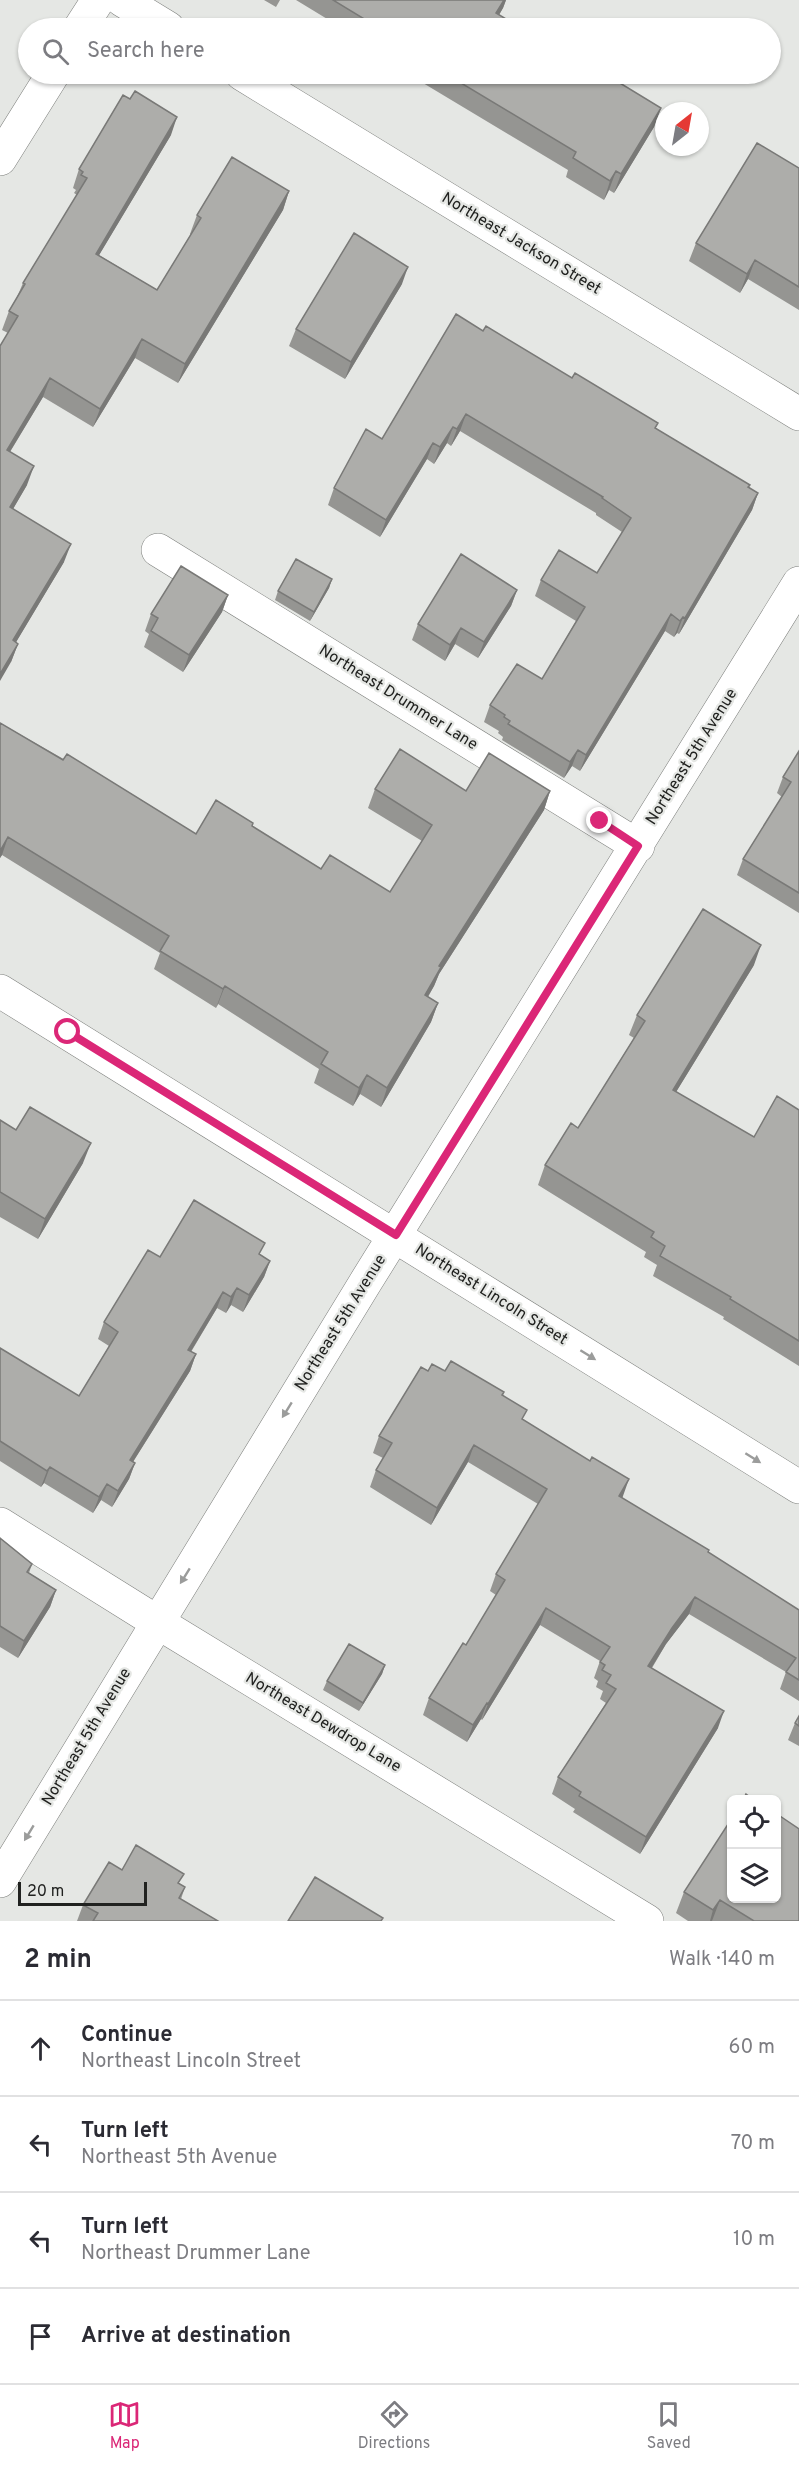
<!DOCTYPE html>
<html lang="en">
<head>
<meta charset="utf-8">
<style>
  :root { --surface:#fff; --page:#f2f2f3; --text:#2b2b33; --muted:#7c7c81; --line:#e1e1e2; --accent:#db2777 }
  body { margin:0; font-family:Overpass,sans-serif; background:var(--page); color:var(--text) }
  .controls { position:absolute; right:18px; bottom:18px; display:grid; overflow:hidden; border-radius:9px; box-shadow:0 2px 4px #0004 }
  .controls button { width:54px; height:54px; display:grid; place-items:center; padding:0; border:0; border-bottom:2px solid var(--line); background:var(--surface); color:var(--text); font:30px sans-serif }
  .compass { position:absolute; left:655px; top:102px; width:54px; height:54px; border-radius:50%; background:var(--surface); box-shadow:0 2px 4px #0004; rotate:31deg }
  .scale { position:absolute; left:18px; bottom:15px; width:129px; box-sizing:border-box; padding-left:6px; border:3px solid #212220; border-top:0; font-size:16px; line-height:21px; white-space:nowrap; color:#212220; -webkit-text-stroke:4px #e5e7e4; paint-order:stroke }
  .stop { position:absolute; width:18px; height:18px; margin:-14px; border:4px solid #db2777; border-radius:50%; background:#fff }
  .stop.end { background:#db2777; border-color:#fff; box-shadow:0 2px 6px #0008 }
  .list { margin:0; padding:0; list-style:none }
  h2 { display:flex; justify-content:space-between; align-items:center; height:78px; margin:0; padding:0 24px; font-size:26px }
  h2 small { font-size:20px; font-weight:400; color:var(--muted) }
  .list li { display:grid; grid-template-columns:39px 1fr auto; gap:18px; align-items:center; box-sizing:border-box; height:96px; padding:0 24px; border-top:2px solid var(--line) }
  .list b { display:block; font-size:22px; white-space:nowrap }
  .list p { margin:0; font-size:20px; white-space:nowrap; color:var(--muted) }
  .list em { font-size:20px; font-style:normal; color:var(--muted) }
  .icon { flex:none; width:33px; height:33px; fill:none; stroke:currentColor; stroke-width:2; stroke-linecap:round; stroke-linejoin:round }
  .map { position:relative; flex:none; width:799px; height:1921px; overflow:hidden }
  .search { position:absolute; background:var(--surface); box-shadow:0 2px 4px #0004; left:18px; right:18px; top:18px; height:66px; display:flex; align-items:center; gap:15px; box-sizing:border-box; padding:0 21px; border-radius:33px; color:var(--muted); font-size:22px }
  .sheet { height:462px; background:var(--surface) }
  nav { display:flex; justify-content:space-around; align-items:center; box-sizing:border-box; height:84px; border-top:2px solid var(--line); background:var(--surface); font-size:16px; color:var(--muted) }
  nav a { display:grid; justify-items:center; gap:3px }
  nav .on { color:var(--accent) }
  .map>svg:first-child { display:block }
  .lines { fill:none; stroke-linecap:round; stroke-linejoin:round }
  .minor-casing { stroke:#7d7f7c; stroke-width:34 }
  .minor { stroke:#fff; stroke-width:33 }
  .wall { fill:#959592 }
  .shaded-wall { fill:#797977 }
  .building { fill:#adadaa; stroke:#797977; stroke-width:1.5 }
  .oneway { fill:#9b9c9b }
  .route { stroke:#db2777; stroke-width:8 }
  .labels { text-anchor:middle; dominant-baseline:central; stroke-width:4.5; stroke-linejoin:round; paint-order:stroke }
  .street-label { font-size:16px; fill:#212220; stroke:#e5e7e4 }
</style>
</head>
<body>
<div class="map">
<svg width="799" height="1921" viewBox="0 0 799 1921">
  <rect width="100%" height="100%" fill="#e5e7e4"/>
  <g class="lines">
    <g class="minor-casing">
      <path id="minor" d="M122 0 168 28
        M80 28 98 0
        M242 74 799 414
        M0 159 53 74
        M158 550 638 846
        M0 991 799 1487
        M0 1524 157 1622 647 1921
        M0 1881 365 1283 799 583"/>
    </g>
    <use href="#minor" class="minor"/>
  </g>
  <path class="wall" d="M264 0H280L276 7Z
    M296 0H506L503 8 499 15 521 28H342Z
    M408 74H596L612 83 661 108 654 127 614 193 609 190 604 200 566 177 568 170Z
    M171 135 99 255 157 290 191 234H190L197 215 289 191 283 210 178 383 135 358 93 427 43 397 10 452 27 485 13 509 64 562 16 642 18 644 11 662 8 333 2 330 9 311 17 297 23 283 77 195 74 193 76 190 73 188 79 169Z
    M799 168V310L748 279 740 293 689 261 696 243Z
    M402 284 345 379 289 346 296 329Z
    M483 331 656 429 750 485 749 488 758 493 752 510 679 634 677 633 674 637 665 631 580 771 572 766 564 778 502 740 503 737 498 733 499 731 484 722 490 705 542 679 576 621 535 596 541 580 597 573 622 532 596 515V513L460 431 451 446 447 443 434 464 427 459 380 537 328 505 334 488 382 439Z
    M332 579 329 588 310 621 275 600 278 591Z
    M517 590 511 606 478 658 455 644 445 661 412 640 418 624Z
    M228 595 222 612 183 672 144 647 149 634 145 631 151 614Z
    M0 723 196 834 252 826 321 869 390 892 422 841 368 808 375 789 550 791 544 810 439 974 434 986 428 997 438 1003 431 1022 381 1107 360 1094 353 1106 314 1083 319 1069 218 1004 216 1008 154 969 160 953 2 855 0 858Z
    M799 751V913L737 875 743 859 782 797 777 793 783 777Z
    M754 965 676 1092 754 1137 799 1110V1366L723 1319 724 1317 653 1276 657 1265 644 1257 646 1252 538 1185 545 1165 578 1128 634 1038 629 1035 637 1015Z
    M0 1120 16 1130 83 1163 38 1239 0 1217Z
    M261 1255 270 1261 264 1277 243 1312 231 1305 226 1313 217 1308 191 1352 196 1354 190 1371 133 1462 135 1463 129 1479 112 1507 101 1500 93 1513 44 1483 41 1487 0 1461V1348L79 1396 109 1346 98 1339 104 1322 160 1257Z
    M428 1371H445L504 1392 503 1396 524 1420 623 1496 622 1498 709 1550 708 1553 799 1610V1701L780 1689 786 1672 689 1614 666 1644 652 1668 718 1728 640 1854 573 1812 575 1809 552 1794 558 1777 606 1703 600 1699 603 1691 596 1687 598 1681 594 1678 600 1661 540 1625 482 1720 481 1719 467 1742 423 1715 429 1698 466 1645 496 1595 490 1591 496 1574 538 1504 468 1462 431 1525 370 1487 376 1470 383 1458 373 1453 379 1436Z
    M0 1538 32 1564 29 1573 56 1590 50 1607 18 1658 0 1647Z
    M385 1665 382 1674 359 1711 323 1690 327 1681Z
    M799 1716V1746L788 1740 795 1723Z
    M799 1829V1921H688L676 1913 684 1892Z
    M180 1884 185 1887 181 1899 218 1921H77L83 1905Z"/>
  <path class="shaded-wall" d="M504 0H506L503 8 491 28 496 13Z
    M661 108 654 127 614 193 621 174Z
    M177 117 171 135 89 272 96 254Z
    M616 171 609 190 604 200 610 181Z
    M289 191 283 210 178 383 185 364Z
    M755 260 748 279 740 293 747 274Z
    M408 267 402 284 345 379 351 362Z
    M142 339 135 358 93 427 100 409Z
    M50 378 43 397 0 468 7 450Z
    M466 414 460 431 451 446 457 429Z
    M453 427 447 443 434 464 440 447Z
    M433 443 427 459 380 537 386 520Z
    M34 466 27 485 3 526 10 507Z
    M758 493 752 510 679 634 685 618Z
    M71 544 64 562 6 659 13 640Z
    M332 579 329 588 310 621 314 612Z
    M517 590 511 606 478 658 484 642Z
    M228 595 222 612 183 672 189 655Z
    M671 614 665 631 580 771 586 755Z
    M683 617 677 633 674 637 680 621Z
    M461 628 455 644 445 661 450 645Z
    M18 644 11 662 0 681V674Z
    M578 750 572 766 564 778 570 762Z
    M550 791 544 810 439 974 434 986 418 1013 425 995 439 966Z
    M8 837 2 855 0 858V851Z
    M761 945 754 965 665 1110 673 1090Z
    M225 986 218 1004 216 1008 223 989Z
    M438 1003 431 1022 381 1107 387 1088Z
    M367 1075 360 1094 353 1106 359 1088Z
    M91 1143 83 1163 38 1239 45 1219Z
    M270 1261 264 1277 243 1312 249 1295Z
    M237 1288 231 1305 226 1313 231 1297Z
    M223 1292 217 1308 182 1366 188 1350Z
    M196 1354 190 1371 124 1476 130 1460Z
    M474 1445 468 1462 431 1525 437 1508Z
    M135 1463 129 1479 112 1507 118 1491Z
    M50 1467 44 1483 41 1487 47 1471Z
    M629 1479 623 1496 613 1512 619 1496Z
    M107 1484 101 1500 93 1513 99 1497Z
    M56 1590 50 1607 18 1658 24 1641Z
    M695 1597 689 1614 666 1644 642 1683 648 1666 672 1628Z
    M546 1608 540 1625 482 1720 488 1704Z
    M385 1665 382 1674 359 1711 363 1703Z
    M487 1703 481 1719 467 1742 473 1725Z
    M724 1711 718 1728 640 1854 646 1837Z
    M720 1900 712 1921H710L713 1910Z"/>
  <path class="building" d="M333 0H504L496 13 521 28H379Z
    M446 74H596L612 83 615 80 661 108 621 174 616 171 610 181 573 158 576 152Z
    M135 91 177 117 96 254 157 290 201 218 197 215 232 157 289 191 185 364 142 339 100 409 50 378 7 450 34 466 10 507 71 544 13 640 18 644 0 674V346L18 316 9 311 25 284 23 283 87 178 81 175 83 172 79 169 123 95 130 99Z
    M757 143 799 168V287L755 260 747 274 696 243Z
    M354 233 408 267 351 362 296 329Z
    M456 314 483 331 486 326 572 378 575 373 658 423 655 428 750 485 748 487 758 493 685 618 683 617 680 621 671 614 586 755 578 750 570 762 508 724 510 721 504 717 505 715 490 705 517 664 542 679 585 607 541 580 559 550 597 573 631 518 602 498 603 497 466 414 457 429 453 427 440 447 433 443 386 520 334 488 366 429 382 439Z
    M461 554 517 590 484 642 461 628 450 645 418 624Z
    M296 559 332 579 314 612 278 591Z
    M181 566 228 595 189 655 151 631 158 618 151 614Z
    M0 723 63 760 67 754 196 834 216 800 253 823 252 826 321 869 330 855 390 892 432 825 375 789 400 749 466 791 489 753 550 791 439 966 441 967 425 995 438 1003 387 1088 367 1075 359 1088 321 1064 328 1052 225 986 223 989 160 951 169 936 8 837 0 851Z
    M799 751V893L743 859 791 782 783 777Z
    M703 909 761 945 673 1090 754 1137 777 1096 799 1110V1341L730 1299 731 1297 660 1256 665 1246 651 1237 654 1232 545 1165 571 1123 578 1128 645 1021 637 1015Z
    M30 1107 91 1143 45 1219 0 1192V1120L16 1130Z
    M194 1200 265 1243 259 1254 270 1261 249 1295 237 1288 231 1297 223 1292 188 1350 196 1354 130 1460 135 1463 118 1491 107 1484 99 1497 50 1467 47 1471 0 1441V1348L79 1396 118 1332 104 1322 148 1250 160 1257Z
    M451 1361 504 1392 502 1395 527 1410 522 1419 590 1461 592 1457 629 1479 619 1496 709 1550 708 1552 799 1610V1680L786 1672 796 1658 695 1597 672 1628 648 1666 724 1711 646 1837 579 1796 581 1792 558 1777 616 1689 606 1683 611 1675 602 1670 605 1665 600 1662 610 1647 546 1608 488 1704 487 1703 473 1725 429 1698 463 1643 466 1645 505 1580 496 1574 547 1489 474 1445 437 1508 376 1470 392 1443 379 1436 421 1367 428 1371 432 1364 445 1371Z
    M0 1538 32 1564 27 1572 56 1590 24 1641 0 1626Z
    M349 1644 385 1665 363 1703 327 1681Z
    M799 1716V1726L795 1723Z
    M746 1794 754 1800H743Z
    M777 1814 799 1829V1921H754L720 1900 713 1910 684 1892 732 1818V1899H777Z
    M136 1845 184 1874 178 1883 185 1887 179 1898 218 1921H93L98 1913 83 1905 109 1862 122 1870Z
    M315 1877 383 1918 381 1921H288Z"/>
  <defs><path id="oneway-solid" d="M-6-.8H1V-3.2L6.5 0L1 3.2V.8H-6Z" transform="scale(1.5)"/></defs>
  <g class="oneway">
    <use href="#oneway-solid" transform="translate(588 1355) rotate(32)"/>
    <use href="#oneway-solid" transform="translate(287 1410) rotate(122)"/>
    <use href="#oneway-solid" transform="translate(753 1458) rotate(32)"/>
    <use href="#oneway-solid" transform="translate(185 1576) rotate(122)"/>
    <use href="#oneway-solid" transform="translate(29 1833) rotate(121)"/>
  </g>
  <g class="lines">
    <path class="route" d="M68 1032 396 1235 638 846 600 821"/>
  </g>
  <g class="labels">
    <g class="street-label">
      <text transform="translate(521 244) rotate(31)">Northeast Jackson Street</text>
      <text transform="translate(398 698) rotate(32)">Northeast Drummer Lane</text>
      <text transform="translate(692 757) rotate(-58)">Northeast 5th Avenue</text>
      <text transform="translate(491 1295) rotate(32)">Northeast Lincoln Street</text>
      <text transform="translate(341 1323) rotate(-58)">Northeast 5th Avenue</text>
      <text transform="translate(323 1723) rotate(31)">Northeast Dewdrop Lane</text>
      <text transform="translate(87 1737) rotate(-59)">Northeast 5th Avenue</text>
    </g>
  </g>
</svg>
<div class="controls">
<button><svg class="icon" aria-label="locate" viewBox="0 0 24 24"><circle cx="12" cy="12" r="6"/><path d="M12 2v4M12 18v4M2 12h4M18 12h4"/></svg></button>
<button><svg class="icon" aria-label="layers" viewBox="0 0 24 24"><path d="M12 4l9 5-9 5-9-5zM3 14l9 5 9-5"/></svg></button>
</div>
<svg class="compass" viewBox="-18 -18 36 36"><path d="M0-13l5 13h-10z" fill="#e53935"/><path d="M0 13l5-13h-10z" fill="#7c7c81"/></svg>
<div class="scale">20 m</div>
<div class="stop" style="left:68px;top:1032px"></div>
<div class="stop end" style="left:600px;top:821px"></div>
<div class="search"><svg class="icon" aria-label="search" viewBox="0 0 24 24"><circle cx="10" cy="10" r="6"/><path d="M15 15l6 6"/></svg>Search here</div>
</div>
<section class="sheet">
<h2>2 min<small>Walk · 140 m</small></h2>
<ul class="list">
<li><svg class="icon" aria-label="ahead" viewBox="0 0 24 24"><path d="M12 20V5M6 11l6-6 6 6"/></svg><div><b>Continue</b><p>Northeast Lincoln Street</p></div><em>60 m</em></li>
<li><svg class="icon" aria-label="left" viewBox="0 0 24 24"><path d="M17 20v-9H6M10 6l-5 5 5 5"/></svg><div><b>Turn left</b><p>Northeast 5th Avenue</p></div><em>70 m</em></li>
<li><svg class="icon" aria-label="left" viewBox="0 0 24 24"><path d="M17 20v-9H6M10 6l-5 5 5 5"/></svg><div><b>Turn left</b><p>Northeast Drummer Lane</p></div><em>10 m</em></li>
<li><svg class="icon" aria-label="arrive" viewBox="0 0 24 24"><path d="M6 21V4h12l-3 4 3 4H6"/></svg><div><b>Arrive at destination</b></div></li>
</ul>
</section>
<nav>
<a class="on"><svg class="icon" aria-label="map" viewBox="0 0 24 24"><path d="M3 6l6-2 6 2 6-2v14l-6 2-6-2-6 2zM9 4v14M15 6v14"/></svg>Map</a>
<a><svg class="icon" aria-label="directions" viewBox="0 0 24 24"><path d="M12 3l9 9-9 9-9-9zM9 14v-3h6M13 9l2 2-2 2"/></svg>Directions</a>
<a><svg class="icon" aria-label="saved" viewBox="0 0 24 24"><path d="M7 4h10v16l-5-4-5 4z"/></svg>Saved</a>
</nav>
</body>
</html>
